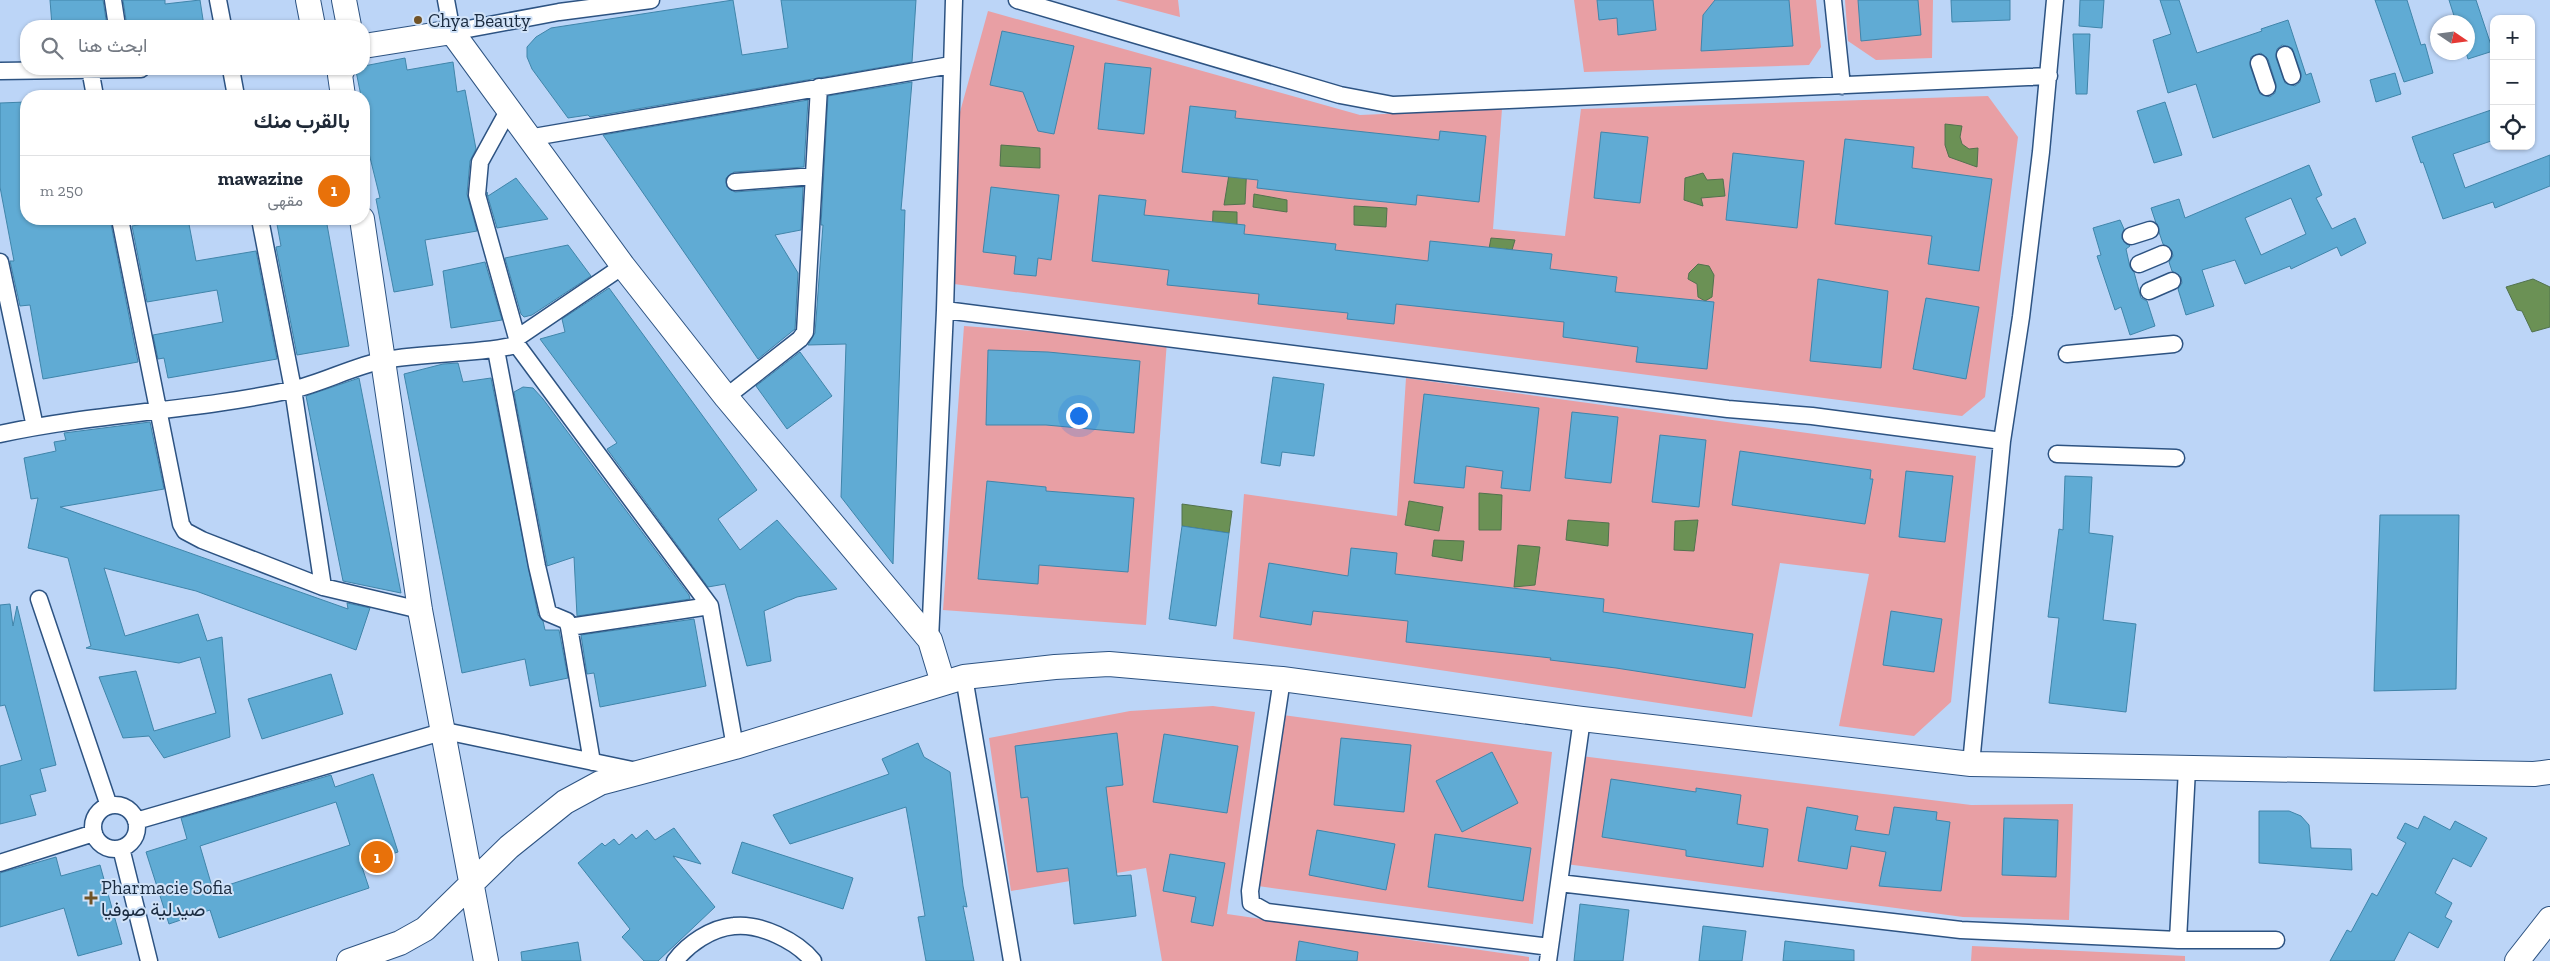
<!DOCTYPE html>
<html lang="ar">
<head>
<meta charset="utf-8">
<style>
  :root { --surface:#fff; --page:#f6f6f7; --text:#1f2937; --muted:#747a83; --line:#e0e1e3; --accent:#2563eb }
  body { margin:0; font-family:"Zilla Slab",Vazirmatn,serif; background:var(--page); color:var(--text); direction:rtl }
  .controls { position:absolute; right:15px; top:15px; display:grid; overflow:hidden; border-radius:10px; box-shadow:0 1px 4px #0004 }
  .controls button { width:45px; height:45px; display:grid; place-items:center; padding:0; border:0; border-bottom:1px solid var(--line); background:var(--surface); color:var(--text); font:25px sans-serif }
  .compass { position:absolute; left:2430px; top:15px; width:45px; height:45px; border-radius:50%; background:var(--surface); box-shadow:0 1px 4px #0004; rotate:103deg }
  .you { position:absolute; left:1078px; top:415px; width:18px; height:18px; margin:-12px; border:4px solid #fff; border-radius:50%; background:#1a73e8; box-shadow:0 0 0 8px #1a73e833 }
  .badge { display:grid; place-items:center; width:32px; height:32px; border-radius:50%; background:var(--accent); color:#fff; font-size:16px; font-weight:700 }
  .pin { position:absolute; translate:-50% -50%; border:2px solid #fff; box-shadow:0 1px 5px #0006 }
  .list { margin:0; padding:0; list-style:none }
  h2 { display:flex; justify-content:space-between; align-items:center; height:65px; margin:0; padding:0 20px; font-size:21px }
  h2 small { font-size:16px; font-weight:400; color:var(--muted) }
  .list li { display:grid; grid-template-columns:32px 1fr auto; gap:15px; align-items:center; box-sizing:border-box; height:70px; padding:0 20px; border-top:1px solid var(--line) }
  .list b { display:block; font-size:19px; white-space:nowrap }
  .list p { margin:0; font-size:16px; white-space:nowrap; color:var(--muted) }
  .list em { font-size:16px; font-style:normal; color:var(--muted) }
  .icon { flex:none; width:28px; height:28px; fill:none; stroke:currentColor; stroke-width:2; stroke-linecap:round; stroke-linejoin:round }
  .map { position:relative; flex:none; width:2550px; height:961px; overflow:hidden; direction:ltr }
  .search { position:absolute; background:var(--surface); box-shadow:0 1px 4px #0004; left:20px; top:20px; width:350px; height:55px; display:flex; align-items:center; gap:12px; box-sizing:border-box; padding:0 18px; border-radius:20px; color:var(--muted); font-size:19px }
  .panel { position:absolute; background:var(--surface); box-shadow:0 1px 4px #0004; left:20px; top:90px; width:350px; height:135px; border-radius:20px; direction:rtl }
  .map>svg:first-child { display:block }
  .green { fill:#e89fa4 }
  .water { fill:#6b9155; stroke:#52724e }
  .building { fill:#60abd4; stroke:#4085aa; fill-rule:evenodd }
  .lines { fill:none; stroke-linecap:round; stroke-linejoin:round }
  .street-casing { stroke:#2d5382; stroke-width:19 }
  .secondary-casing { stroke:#2d5382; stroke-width:26 }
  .street { stroke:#fff; stroke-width:16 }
  .secondary { stroke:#fff; stroke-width:24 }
  .poi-dot { fill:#715327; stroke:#d0e2f8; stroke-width:2 }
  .labels { text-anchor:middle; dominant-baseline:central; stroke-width:4; stroke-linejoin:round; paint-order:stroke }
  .poi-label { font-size:19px; fill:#192a3f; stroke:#d0e2f8; text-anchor:start }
</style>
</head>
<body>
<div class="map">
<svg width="2550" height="961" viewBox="0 0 2550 961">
  <rect width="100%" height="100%" fill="#bcd5f7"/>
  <path class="green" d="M1116 0H1178L1180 17Z
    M1574 0H1816L1821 47 1809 65 1584 72Z
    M1845 0H1933L1932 58 1876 60 1848 41Z
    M988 11 1360 115 1502 109 1493 229 1565 236 1581 109 1988 96 2018 137 1985 397 1962 416 954 284 960 112Z
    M964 326 1167 341 1146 625 943 610Z
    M1406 378 1976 456 1951 702 1914 736 1839 726 1869 574 1780 563 1752 717 1233 639 1244 494 1397 516Z
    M1213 706 1255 712 1227 914 1529 957V961H1162L1146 868 1011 891 989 738 1130 711Z
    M1283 715 1552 752 1533 924 1258 886Z
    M1581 756 1971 805 2073 804 2069 920 1963 917 1566 864Z
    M1972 946 2185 956V961H1971Z"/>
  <path class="water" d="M1945 124 1962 126 1960 137 1962 144 1969 149 1978 148 1977 167 1949 157 1945 145Z
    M1001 145 1040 148V168L1000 166Z
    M1231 162 1247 163 1245 204 1224 205Z
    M1703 173 1707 180 1723 179 1725 196 1701 198 1703 206 1684 200 1685 178Z
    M1254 194 1287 200V212L1253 207Z
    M1354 206 1387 208 1386 227 1354 225Z
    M1213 211 1237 212V240L1212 241Z
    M1491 238 1515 240 1512 250 1506 249 1498 279 1484 276Z
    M1698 264 1709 266 1714 275 1712 297 1705 301 1698 297 1697 284 1688 279 1689 273Z
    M2533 279 2550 287V327L2532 332 2522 311 2517 310 2506 287Z
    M1479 493 1502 495 1501 530H1479Z
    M1409 501 1443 507 1439 531 1405 525Z
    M1182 504 1232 511 1229 533 1182 526Z
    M1568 520 1609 523 1608 546 1566 540Z
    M1698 520 1694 551 1674 550 1675 521Z
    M1434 540 1464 541 1462 561 1432 556Z
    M1518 545 1540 547 1535 585 1514 587Z"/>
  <path class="building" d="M50 0H103L107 26H52Z
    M123 0H165V4L200 0 204 26H127Z
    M733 0 742 55 788 48 781 0H916L912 62 590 117 588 115 568 118 532 69 527 57V47L536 37 551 28Z
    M1597 0H1653L1656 30 1618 35 1617 18 1599 20Z
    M1715 0H1789L1793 46 1701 51 1703 15Z
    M1858 0H1918L1921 35 1861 41Z
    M1951 0H2010V20L1952 22Z
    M2080 0H2104L2102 28 2079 26Z
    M2160 0H2179L2197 53 2262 31 2261 29 2288 20 2306 75 2311 73 2320 102 2213 138 2196 84 2168 93 2153 40 2171 34ZM2282 45 2292 48 2301 73 2300 82 2295 86 2285 83 2276 58 2277 49ZM2261 53 2268 59 2276 84 2275 93 2270 97 2260 94 2250 66 2251 57Z
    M2375 0H2407L2421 45 2425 44 2433 73 2404 82Z
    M2449 0H2476L2493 51 2468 59 2466 52 2468 22H2456Z
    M1002 31 1074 46 1054 134 1038 131 1023 92 990 85Z
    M2073 34H2090L2087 94H2076Z
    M405 58 407 70 453 62 457 92 465 90 476 149 470 161 467 194 477 231 425 240 433 285 394 292 376 199 380 198 364 133V125L367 124 364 96H361L356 71 357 69H364V66Z
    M1105 63 1151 68 1144 134 1098 129Z
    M2395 73 2401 94 2376 102 2370 80Z
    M912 82 901 210H905L893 564 841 497 846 344 808 345 815 333 823 225H821L828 96Z
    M808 100 804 167 734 172 726 178 727 187 735 192 803 187 801 230 775 235 798 273 795 329 758 359 603 135Z
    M26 102V219H110L138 362 43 379 30 305 20 306 10 261H14L0 187V103Z
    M2165 102 2182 155 2154 163 2137 111Z
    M1190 106 1236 111 1235 118 1439 140 1440 131 1486 136 1479 202 1417 195 1416 205 1345 198 1257 188 1258 180 1182 172Z
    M2494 109V140L2453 154 2465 188 2550 155V186L2495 208 2493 202 2443 219 2423 162 2421 163 2412 137Z
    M1601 132 1648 137 1640 203 1594 198Z
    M1845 139 1914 147 1912 168 1992 179 1979 271 1928 264 1932 236 1835 224Z
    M1733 153 1804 161 1797 228 1726 220Z
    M2309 165 2322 195 2316 198 2332 229 2355 218 2366 243 2341 256 2337 247 2291 269 2290 266 2245 284 2235 260 2202 270 2214 306 2186 315 2178 289 2182 283 2181 277 2172 271 2169 262 2173 256 2172 251 2163 244 2151 208 2179 199 2185 218ZM2291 198 2306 234 2261 255 2245 218Z
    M516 178 548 219 497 228 487 194V192L488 196Z
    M991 187 1059 195 1051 260 1038 258 1036 276 1014 274 1016 256 983 252Z
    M1099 195 1146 200 1144 215 1245 225 1244 234 1336 244 1335 250 1428 261 1430 241 1552 254 1550 269 1617 277 1615 292 1714 302 1707 369 1636 362 1638 347 1563 337 1564 322 1396 304 1394 324 1347 319 1348 313 1258 304 1259 294 1167 285 1169 270 1092 261Z
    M172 219H188L196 261 256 251 277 359 168 378 164 358 158 359 153 335 223 322 217 290 147 302 132 226Z
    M276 219H326L349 346 297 355 276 247 281 246Z
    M2120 220 2124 229 2122 239 2130 246 2126 249 2130 267 2134 272 2141 298 2147 301 2155 326 2130 335 2121 307 2115 310 2097 256 2101 255 2093 228Z
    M568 245 591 276 532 315 524 317 521 314 505 258Z
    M485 262 502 320 451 328 443 271Z
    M1818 279 1888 291 1881 368 1810 361Z
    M609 288 757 490 718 519 740 550 777 520 837 589 797 597 764 611 771 661 747 666 725 584 708 587 607 449 617 443 540 339 565 332 562 319Z
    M1926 298 1979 307 1966 379 1913 369Z
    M988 350 1048 352 1140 361 1134 433 1046 425H986Z
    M800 352 832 396 787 429 756 386Z
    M458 363 463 382 491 378 538 615 543 621 545 630H559L568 678 530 686 525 659 462 673 404 374 443 364Z
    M1273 377 1324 384 1314 456 1282 452 1280 466 1261 463Z
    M359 378 401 593 343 581 306 396Z
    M523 387 533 388 543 399 689 595 690 599 577 616 574 557 547 566V564L514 392Z
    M1424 394 1539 408 1530 491 1501 488 1503 471 1466 466 1464 488 1414 483Z
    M1572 412 1618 417 1611 483 1565 478Z
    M150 422 164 489 60 507 348 609 347 603 370 608 356 650 196 591 104 568 125 636 198 614 207 641 222 637 230 737 164 758 149 736 123 738 99 677 136 671 154 731 216 713 200 657 179 663 86 648 91 646 68 558 28 548 38 498 31 499 24 458 56 451 54 442 66 440 64 433Z
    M1660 435 1706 440 1699 507 1652 502Z
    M1740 451 1871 470 1870 479H1873L1865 524 1732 505Z
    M1906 471 1953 476 1945 542 1899 537Z
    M2065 476 2092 477 2089 533 2113 536 2103 620 2136 624 2126 712 2049 703 2059 618 2048 617 2059 529 2063 530Z
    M987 481 1046 487V491L1134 498 1128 572 1039 565 1038 584 978 579Z
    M2380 515H2459L2456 689 2374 691Z
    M1182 526 1229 533 1216 626 1169 619Z
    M1351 548 1397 553 1395 574 1604 599 1603 612 1753 634 1745 688 1616 668 1550 660 1551 658 1406 642 1408 621 1313 611 1311 625 1260 617 1269 563 1348 576Z
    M10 604 13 626 17 606 56 765 40 769 46 791 30 795 36 815 0 824V766L22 760 5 705 0 706V605Z
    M1891 611 1942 619 1934 672 1883 665Z
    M694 619 706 686 600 707 594 673 587 674 581 635Z
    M331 674 343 714 262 739 248 699Z
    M1117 733 1123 785 1106 787 1117 876 1131 875 1136 916 1074 924 1068 868 1037 872 1028 797 1021 798 1015 746Z
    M1164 734 1238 746 1227 813 1153 802Z
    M1341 738 1411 745 1404 812 1334 805Z
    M918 743 924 757 950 772 963 886 967 907 963 906 974 961H926L918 917 925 916 906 807 790 844 773 815 889 774 882 759Z
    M1492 752 1518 803 1462 832 1436 781Z
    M373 774 398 852 361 864 369 888 219 938 210 910 169 924 146 852 187 839 181 818 331 775 335 787ZM336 802 350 845 213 890 200 846Z
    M1611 779 1696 792V788L1741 795 1737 824 1768 829 1763 867 1686 856V850L1602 837Z
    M1807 807 1858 816 1855 830 1889 835 1894 807 1937 812 1936 820 1950 822 1941 891 1879 886 1886 852 1851 846 1847 869 1798 861Z
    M2259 811H2289L2301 816 2309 825 2311 848 2351 849 2352 870 2259 863Z
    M2424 816 2450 830 2455 821 2487 838 2471 867 2453 858 2435 893 2452 903 2445 917 2452 921 2438 948 2409 932 2394 961H2330L2347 930 2351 932 2372 893 2377 896 2406 843 2397 838 2405 823 2418 829Z
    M2004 818 2058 820 2056 877 2002 875Z
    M674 828 701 864 673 856 715 907 658 961H644L622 937 630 929 578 863 602 843 605 846 614 839 619 845 632 834 636 839 647 830 655 840Z
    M1317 830 1395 844 1386 890 1309 875Z
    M1435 834 1531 848 1523 901 1428 887Z
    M742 842 853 878 843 909 732 873Z
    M1170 854 1225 863 1213 926 1191 922 1196 897 1163 891Z
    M56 857 61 876 100 865 122 944 78 956 64 908 0 927V873Z
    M1580 904 1629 910 1623 961H1574Z
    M1703 926 1746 931 1742 961H1699Z
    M1299 941 1358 952 1357 961H1296Z
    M1785 941 1854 950V961H1783Z
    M578 942 581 961H522L521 952Z"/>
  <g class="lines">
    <g class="street-casing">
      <path id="street" d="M113 0 117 26
        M218 0 223 26
        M446 0 452 32 559 12 651 0
        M1017 0 1340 95 1393 105 2049 76
        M1833 0 1842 86
        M2285 55 2292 76
        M2259 63 2267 87
        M90 69 95 96
        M231 69 236 96
        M0 71 141 69
        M508 111 480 162 477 195 517 338
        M528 138 951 65
        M735 182 814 176
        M120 219 181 524 185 531 202 540 323 587
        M260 219 293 389 323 587 420 610
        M2131 236 2150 230
        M0 262 35 427
        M2139 264 2163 254
        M2149 291 2172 281
        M945 310 1728 409 1812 416 2002 441
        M517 345 710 606 735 747
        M496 350 537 566 548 613 567 621 569 627 592 762
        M2067 354 2174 344
        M726 397 800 339 805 332 819 87
        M0 434C96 413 195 411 291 390 323 383 353 366 385 360 429 352 473 355 517 345V338L623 266
        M2057 454 2176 458
        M39 599 109 806
        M569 627 710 606
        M930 640 945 310 954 0
        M964 677 1012 961
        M1282 679 1250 891 1251 903 1267 912 1550 947
        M1971 764 2002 441 2021 317 2041 152 2055 0
        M93 827a22 22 0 1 1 44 0a22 22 0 1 1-44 0Z
        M136 821 445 731 637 771
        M121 848 149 961
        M0 863 94 833
        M1559 883 1961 930 2178 940H2276
        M2178 940 2187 769
        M675 961C688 944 711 928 734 926 760 923 797 941 813 961
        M1548 961 1582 719"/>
    </g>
    <g class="secondary-casing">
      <path id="secondary" d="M308 0 313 26
        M344 0 349 26
        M364 46 452 32 623 266 726 397 930 640 943 683
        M343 69 340 75 343 96
        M362 219 420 610 486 961
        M349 961 400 943 425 929 509 847 565 802 600 783 735 747 964 677 1055 667 1109 664 1282 679 1582 719 1971 764 2534 774 2550 772
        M2517 961 2550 919"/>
    </g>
    <use href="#street" class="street"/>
    <use href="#secondary" class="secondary"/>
  </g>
  <g class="poi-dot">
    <circle cx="418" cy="20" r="5"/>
    <path d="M88.5 890.5h5v5h5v5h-5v5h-5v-5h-5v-5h5z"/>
  </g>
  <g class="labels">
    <g class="poi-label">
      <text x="428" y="20">Chya Beauty</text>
      <text x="101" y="887">Pharmacie Sofia<tspan x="101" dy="22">صيدلية صوفيا</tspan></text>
    </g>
  </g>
</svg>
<div class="controls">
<button>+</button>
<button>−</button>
<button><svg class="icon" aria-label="locate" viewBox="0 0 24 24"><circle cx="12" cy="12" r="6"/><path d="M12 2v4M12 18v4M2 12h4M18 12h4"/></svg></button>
</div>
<svg class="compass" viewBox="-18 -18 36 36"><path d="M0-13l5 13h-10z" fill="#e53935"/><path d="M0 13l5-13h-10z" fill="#747a83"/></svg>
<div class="you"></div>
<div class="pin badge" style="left:377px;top:857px;background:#e8710a">1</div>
<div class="search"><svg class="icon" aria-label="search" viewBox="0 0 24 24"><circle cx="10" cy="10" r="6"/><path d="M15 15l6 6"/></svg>ابحث هنا</div>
<section class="panel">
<h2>بالقرب منك<small></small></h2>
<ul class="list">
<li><span class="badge" style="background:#e8710a">1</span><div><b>mawazine</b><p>مقهى</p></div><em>250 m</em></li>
</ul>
</section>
</div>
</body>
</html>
